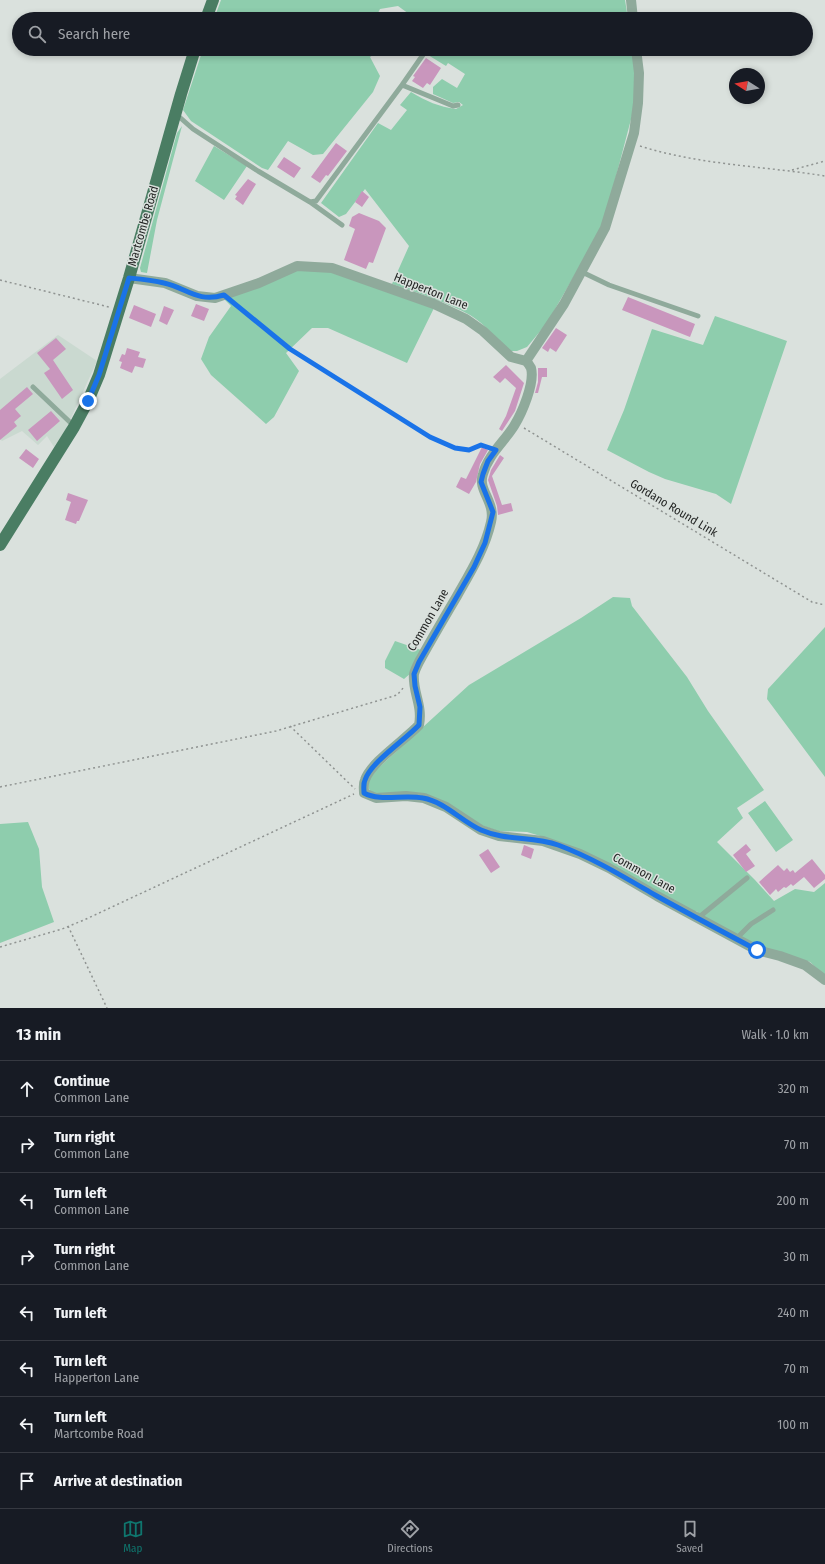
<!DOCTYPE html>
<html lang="en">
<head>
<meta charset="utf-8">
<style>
  :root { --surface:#171b24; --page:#242831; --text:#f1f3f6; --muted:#9ea1a6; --line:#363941; --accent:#0f766e }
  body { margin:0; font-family:"Fira Sans Condensed",sans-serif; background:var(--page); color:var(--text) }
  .compass { position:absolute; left:729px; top:68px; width:36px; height:36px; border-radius:50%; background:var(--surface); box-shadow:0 2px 6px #0003; rotate:281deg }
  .stop { position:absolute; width:12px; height:12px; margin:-9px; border:3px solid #1a73e8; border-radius:50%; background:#fff }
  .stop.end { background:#1a73e8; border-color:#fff; box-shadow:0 1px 4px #0008 }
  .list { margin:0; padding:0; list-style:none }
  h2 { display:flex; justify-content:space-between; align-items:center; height:52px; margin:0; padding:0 16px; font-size:17px }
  h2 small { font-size:13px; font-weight:400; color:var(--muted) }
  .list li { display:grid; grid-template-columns:26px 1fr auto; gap:12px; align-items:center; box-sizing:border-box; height:56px; padding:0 16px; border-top:1px solid var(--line) }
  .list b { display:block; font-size:15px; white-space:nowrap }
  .list p { margin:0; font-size:13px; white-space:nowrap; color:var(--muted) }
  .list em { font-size:13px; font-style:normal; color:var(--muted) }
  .icon { flex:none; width:22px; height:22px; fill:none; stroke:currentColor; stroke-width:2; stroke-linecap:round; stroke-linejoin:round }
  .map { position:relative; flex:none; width:825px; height:1008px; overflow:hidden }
  .search { position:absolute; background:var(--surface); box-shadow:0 2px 6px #0003; left:12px; right:12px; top:12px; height:44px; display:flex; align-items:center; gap:10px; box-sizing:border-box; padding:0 14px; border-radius:22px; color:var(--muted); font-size:15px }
  .sheet { height:500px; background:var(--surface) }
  nav { display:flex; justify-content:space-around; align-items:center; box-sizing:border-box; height:56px; border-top:1px solid var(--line); background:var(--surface); font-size:11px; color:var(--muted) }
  nav a { display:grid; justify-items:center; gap:2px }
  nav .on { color:var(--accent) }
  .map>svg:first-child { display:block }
  .built { fill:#cad9d0 }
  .green { fill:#8ecdad }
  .building { fill:#c996bd }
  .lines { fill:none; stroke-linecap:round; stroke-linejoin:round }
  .path { stroke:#8f9391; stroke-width:1.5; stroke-dasharray:2 3; stroke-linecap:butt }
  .service { stroke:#8faa9b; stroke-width:5 }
  .minor { stroke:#8faa9b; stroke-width:10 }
  .primary { stroke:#4a7d63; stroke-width:12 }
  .route { stroke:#1a73e8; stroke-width:5 }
  .labels { text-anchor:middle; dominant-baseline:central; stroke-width:3; stroke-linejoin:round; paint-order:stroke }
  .street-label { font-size:12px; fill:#242625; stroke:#dae1dd }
</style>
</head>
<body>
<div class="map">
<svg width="825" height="1008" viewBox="0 0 825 1008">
  <rect width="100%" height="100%" fill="#dae1dd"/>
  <path class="built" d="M58 335 97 361 66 429 54 447 47 436 38 445 22 431 2 441 0 439V379Z"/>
  <path class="green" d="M221 0H625L628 19H416L398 6 380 9 378 13 379 19H214Z
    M203 49H381L370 57 380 76 373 92 323 154 313 155 288 141 268 170 262 168 191 121 183 110Z
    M431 49H486L494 51 496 49H632L636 74 635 104 603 226 547 323 527 347 517 351H509C497 339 485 324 470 315 446 302 418 293 392 284L409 246 365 189 346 214 339 217 321 203 378 123 391 130 407 110 400 105 411 92C426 101 439 107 456 109L463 105 459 102 453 103 433 94V87L442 79 457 88 465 74 448 63 446 66 428 55Z
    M182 126 157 220 147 273 141 272 140 268 177 133Z
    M214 146 247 166 224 200 195 181Z
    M298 270 331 271 434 308 407 363 328 328H312L286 353 299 371 274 417 266 424 211 375 201 359 209 337 231 306 223 298Z
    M715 316 787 341 731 504 716 494 665 479 649 472 607 450 624 410 652 329 703 345Z
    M613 597 630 598 632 606 687 677 708 711 764 790 737 808 743 818 717 842 755 880 774 901 795 889 814 892 825 883V976L810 962 748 943 696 914 698 912 691 910 547 838 527 832 498 831 477 824 446 802 377 794 370 791C366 783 371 777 376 770L469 685 581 618Z
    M825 627V777L767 699 768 689Z
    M395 641 421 650 411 673 404 679 385 668V661Z
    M765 801 793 840 776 852 748 813Z
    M28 822 39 849 42 887 54 922 0 943V824Z"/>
  <path class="building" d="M426 58 441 68 430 85 427 83 423 88 412 81 415 77 413 76Z
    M336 143 347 151 328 176 326 175 320 183 311 177Z
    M284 157 301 168 294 178 277 167Z
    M248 179 256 184 243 205 235 199 237 196 235 195Z
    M362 191 369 197 362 207 355 202Z
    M359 213 379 221 386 228 373 263 369 262 366 269 344 260 355 229 349 226 352 217Z
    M628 297 695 324 690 337 622 310Z
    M196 304 209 309 204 321 191 316Z
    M134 305 156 314 151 327 129 318Z
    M164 306 174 310 167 325 159 321Z
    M556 328 567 335 556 352 550 348 548 352 542 348Z
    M56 338 66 349 53 360 73 390 62 399 44 373 50 369 37 353Z
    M127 348 140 352 138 357 146 359 143 368 135 366 132 373 120 368 122 362 119 361 122 354 125 355Z
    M506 365 524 383 515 411 502 431 499 429 506 416 516 388 505 378 500 383 493 377Z
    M538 368H547V377H542L538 393H535L538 382Z
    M27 387 33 394 15 409 21 416 14 422 17 426 0 440V410Z
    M51 411 60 421 37 441 28 430Z
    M482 447 488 450 480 464 476 482 469 494 456 487 461 477 466 479Z
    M26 449 39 459 33 468 19 458Z
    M500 455 504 458 492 476 502 505 511 503 513 511 498 515 497 506 488 480 491 470Z
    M68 493 88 500 79 521H77L76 524 65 520 71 502 66 500Z
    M746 844 751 850 746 854 755 866 746 872 733 855Z
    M524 845 534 849 531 859 521 855Z
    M488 849 500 867 491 873 479 855Z
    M812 859 825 875V879L814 888 804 877 793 886 791 884 786 888 784 887 778 892 776 889 770 895 759 882 778 865 784 871 787 868 790 872 793 870 795 873Z"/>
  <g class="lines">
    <path class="path" d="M640 146C700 165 763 166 825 176
      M792 170 825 161
      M0 280 109 307
      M232 301 290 349 430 437C442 442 455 450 468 450 475 450 479 445 486 447
      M524 428 812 602 825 605
      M290 726 355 789
      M0 787 276 731 397 695 404 687
      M68 926 107 1008
      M0 947 62 929 84 920 354 794"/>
    <path class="service" d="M402 85 453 106 458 105
      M176 114 193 129 258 171 310 202 342 225
      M310 202 316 201 402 85 427 49
      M582 272 609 285 698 316
      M33 387 74 426
      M698 918 747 878
      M736 939 751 924 773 910"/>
    <path class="minor" d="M631 0 633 19
      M129 278 165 283 197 296 215 298 259 283 297 266 332 268 434 304 466 319 483 331 511 357 526 361
      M526 361C528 363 530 366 531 368 535 383 522 413 514 426 504 442 488 455 483 474 477 490 496 502 491 522 485 549 470 573 457 596 444 618 431 640 419 662 417 666 415 670 414 674 412 691 423 705 419 725 405 740 371 762 365 780 363 784 364 789 364 793L376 798 406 796 424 798 446 807 481 830 499 836 543 841 580 854 609 868 657 896 757 950 780 956 805 965 825 980
      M526 361 564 304 605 228 634 133 638 103 639 73 636 49"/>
    <path class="primary" d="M206 19 213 0
      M0 545 74 427 88 401 99 375 129 278 181 94 195 49"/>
  </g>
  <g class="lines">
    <path class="route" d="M88 401 99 375 129 278C140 279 152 280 164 283 187 288 197 303 224 295L290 349 430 437 455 448 469 450 481 445 496 450 488 461 483 474 481 482 493 512 485 543 474 567 419 662 414 674 415 686 420 707 419 725C405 740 371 762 365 780 363 784 364 789 364 793 380 802 404 794 423 798 445 802 461 821 481 830 506 841 533 836 558 845 593 858 624 877 655 895 689 914 723 932 757 950"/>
  </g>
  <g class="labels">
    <g class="street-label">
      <text transform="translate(143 226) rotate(-74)">Martcombe Road</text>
      <text transform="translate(431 291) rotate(22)">Happerton Lane</text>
      <text transform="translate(674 508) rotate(31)">Gordano Round Link</text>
      <text transform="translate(428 620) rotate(-60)">Common Lane</text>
      <text transform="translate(644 873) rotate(29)">Common Lane</text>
    </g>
  </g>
</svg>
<svg class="compass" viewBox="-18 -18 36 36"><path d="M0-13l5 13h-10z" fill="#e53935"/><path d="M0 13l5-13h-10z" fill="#9ea1a6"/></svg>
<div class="stop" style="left:757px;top:950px"></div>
<div class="stop end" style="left:88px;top:401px"></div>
<div class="search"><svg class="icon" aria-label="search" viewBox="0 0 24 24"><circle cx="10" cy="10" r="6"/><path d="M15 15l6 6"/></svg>Search here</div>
</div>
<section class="sheet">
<h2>13 min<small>Walk · 1.0 km</small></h2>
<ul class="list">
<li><svg class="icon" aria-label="ahead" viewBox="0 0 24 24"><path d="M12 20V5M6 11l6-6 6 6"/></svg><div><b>Continue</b><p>Common Lane</p></div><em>320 m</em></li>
<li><svg class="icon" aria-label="right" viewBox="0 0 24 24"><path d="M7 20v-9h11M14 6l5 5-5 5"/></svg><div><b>Turn right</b><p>Common Lane</p></div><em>70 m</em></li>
<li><svg class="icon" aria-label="left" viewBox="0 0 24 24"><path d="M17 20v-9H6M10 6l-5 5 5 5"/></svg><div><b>Turn left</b><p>Common Lane</p></div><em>200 m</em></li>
<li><svg class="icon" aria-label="right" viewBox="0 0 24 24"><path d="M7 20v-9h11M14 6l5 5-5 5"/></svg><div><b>Turn right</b><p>Common Lane</p></div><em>30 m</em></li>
<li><svg class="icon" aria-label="left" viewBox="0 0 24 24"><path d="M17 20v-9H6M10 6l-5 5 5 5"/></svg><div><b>Turn left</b></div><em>240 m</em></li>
<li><svg class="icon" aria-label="left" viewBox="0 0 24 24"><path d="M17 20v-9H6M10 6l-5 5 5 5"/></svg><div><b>Turn left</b><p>Happerton Lane</p></div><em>70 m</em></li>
<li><svg class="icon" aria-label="left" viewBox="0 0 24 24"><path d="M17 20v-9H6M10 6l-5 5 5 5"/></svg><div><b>Turn left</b><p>Martcombe Road</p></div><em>100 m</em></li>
<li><svg class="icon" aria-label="arrive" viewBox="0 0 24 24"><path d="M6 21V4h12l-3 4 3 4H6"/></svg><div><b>Arrive at destination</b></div></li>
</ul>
</section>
<nav>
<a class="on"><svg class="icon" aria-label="map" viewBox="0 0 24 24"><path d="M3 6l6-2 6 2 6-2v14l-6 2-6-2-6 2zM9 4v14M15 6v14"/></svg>Map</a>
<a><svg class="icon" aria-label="directions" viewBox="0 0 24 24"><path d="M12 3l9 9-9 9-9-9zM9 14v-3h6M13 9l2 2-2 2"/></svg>Directions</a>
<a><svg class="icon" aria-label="saved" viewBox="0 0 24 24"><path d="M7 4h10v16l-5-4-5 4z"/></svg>Saved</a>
</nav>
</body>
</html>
